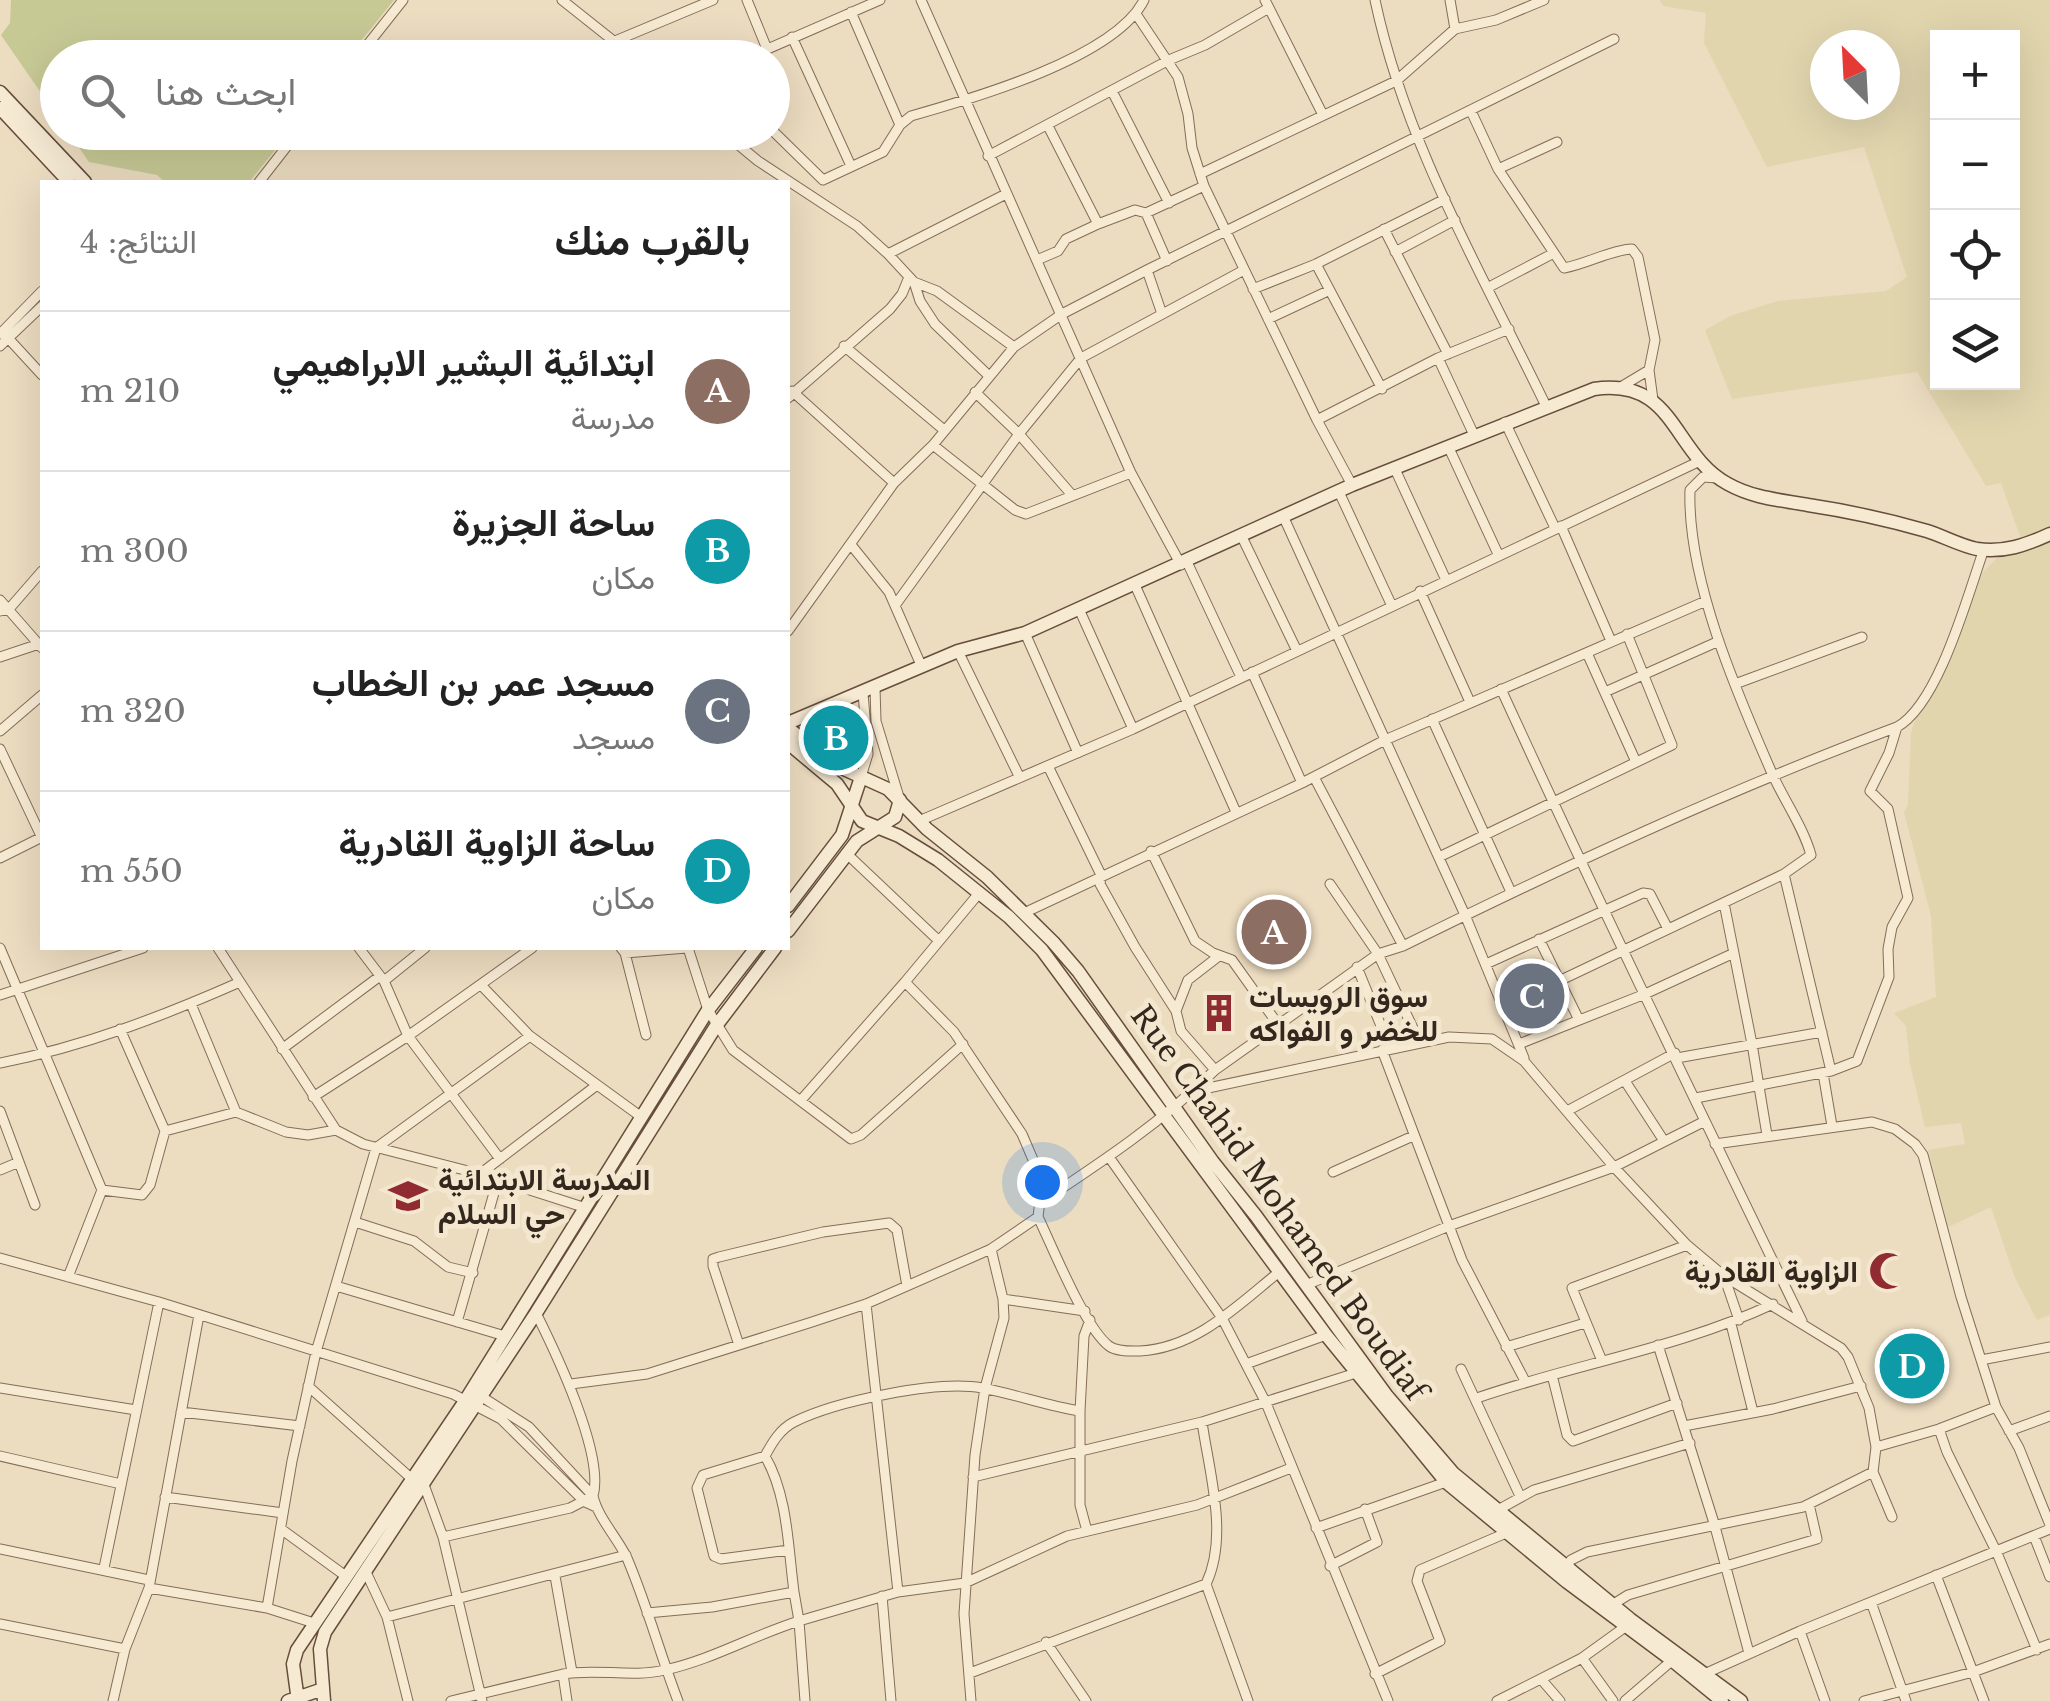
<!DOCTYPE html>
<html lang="ar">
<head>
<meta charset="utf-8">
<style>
  :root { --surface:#fff; --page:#f6f6f6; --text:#222; --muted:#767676; --line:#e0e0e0; --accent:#ea580c }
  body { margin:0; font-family:"Libre Baskerville",Vazirmatn,serif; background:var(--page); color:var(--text); direction:rtl }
  .controls { position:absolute; right:30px; top:30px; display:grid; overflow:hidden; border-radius:0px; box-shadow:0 10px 40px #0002 }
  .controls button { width:90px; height:90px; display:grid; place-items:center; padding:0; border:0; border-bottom:2px solid var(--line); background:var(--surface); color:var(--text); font:50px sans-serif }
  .compass { position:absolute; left:1810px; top:30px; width:90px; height:90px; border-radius:50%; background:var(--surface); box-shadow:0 10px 40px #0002; rotate:336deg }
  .you { position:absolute; left:1042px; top:1182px; width:35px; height:35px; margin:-25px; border:8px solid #fff; border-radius:50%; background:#1a73e8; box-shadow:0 0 0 15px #1a73e833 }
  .badge { display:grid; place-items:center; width:65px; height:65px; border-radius:50%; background:var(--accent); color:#fff; font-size:32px; font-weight:700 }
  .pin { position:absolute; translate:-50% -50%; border:5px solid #fff; box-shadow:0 2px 10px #0006 }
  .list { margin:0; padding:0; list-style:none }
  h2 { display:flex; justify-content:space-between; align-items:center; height:130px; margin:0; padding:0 40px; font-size:42px }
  h2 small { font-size:32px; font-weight:400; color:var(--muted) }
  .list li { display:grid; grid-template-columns:65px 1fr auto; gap:30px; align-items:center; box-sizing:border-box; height:160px; padding:0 40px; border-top:2px solid var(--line) }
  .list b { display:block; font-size:38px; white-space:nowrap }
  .list p { margin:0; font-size:32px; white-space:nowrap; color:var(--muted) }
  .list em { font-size:32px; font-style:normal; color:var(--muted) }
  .icon { flex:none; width:55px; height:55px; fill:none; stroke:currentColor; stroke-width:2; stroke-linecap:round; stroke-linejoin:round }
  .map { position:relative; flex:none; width:2050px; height:1701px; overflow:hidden; direction:ltr }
  .search { position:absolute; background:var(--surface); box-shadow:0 10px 40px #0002; left:40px; top:40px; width:750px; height:110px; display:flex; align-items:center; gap:25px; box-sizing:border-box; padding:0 35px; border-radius:55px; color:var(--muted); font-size:38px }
  .panel { position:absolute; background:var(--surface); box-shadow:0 10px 40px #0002; left:40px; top:180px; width:750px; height:770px; border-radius:0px; direction:rtl }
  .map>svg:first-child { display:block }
  .farmland { fill:#e1d5ae; fill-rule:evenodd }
  .green { fill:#c7c995 }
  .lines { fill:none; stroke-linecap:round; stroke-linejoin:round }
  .street-casing { stroke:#846d59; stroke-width:11 }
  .secondary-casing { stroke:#664e3c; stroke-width:15 }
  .street { stroke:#f7ead3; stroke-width:9 }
  .secondary { stroke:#f7ead3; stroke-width:12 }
  .labels { text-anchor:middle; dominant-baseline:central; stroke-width:10; stroke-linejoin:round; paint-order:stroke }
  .poi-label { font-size:30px; font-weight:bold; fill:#34271d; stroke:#f4e7cf; text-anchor:start }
  .street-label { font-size:30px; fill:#34271d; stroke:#f4e7cf }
</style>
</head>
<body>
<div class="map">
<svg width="2050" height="1701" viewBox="0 0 2050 1701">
  <rect width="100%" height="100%" fill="#ecdcc0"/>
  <path class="farmland" d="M1660 0H2050V1315L2037 1320 2015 1278 1991 1207 1948 1227 1928 1150 1965 1144 1961 1123 1925 1127 1910 1064 1906 1026 1894 1013 1936 997 1931 916 1904 812 1908 805 1911 733 1915 720 1981 574 2002 553 2024 547 2001 483 1986 486 1917 372 1732 399 1705 330 1730 316 1778 301 1886 291 1907 277 1864 147 1767 167 1704 43 1706 13 1663 6ZM1938 38H2012V382H1938ZM1825 45H1885V105H1825Z"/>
  <path class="green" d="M11 0H394L348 57 58 58 57 116 1 35 10 23Z
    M69 133H289L249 182H165L157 175 89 162Z"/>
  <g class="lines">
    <g class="street-casing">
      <path id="street" d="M562 0 635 58
        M747 0 767 49
        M921 0 1131 473 1181 565
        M1265 0 1323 115
        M1375 0C1406 146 1482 273 1546 406
        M1450 0 1455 29
        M851 12 900 125
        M1136 14 1178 77 1188 114 1192 148 1204 186 1317 420 1352 485
        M792 37 851 166
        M615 41 713 0
        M357 58 403 0
        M747 58 880 0
        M1112 91 1169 203
        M1471 111 1498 169 1564 268C1587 264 1610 250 1632 249L1638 257 1655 340 1649 370 1653 400
        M1048 126 1098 224
        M772 130 823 180
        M723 132 758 161 857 226 888 254 914 282 920 301 935 324 988 375
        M988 156 1169 60 1205 45 1267 9
        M1498 169 1557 142
        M1200 174 1396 81 1455 29 1496 20 1544 0
        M823 180 883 152 900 125 911 116C971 99 1115 58 1144 0
        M259 182 298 132
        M1146 213 1167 261
        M1384 229 1448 354
        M1395 252 1455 220
        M888 254 1006 194
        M1037 260 1058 251 1066 239 1098 224 1135 210 1146 213 1204 186
        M1316 264 1382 389
        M1147 270 1162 314
        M914 282 937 291 1014 347
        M1489 287 1552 254
        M1253 289 1316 264 1445 199
        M1268 319 1328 291
        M0 334 42 291
        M8 338 42 375
        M0 346 42 306
        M844 346 944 430
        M1438 358 1474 435
        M1619 388 1649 370
        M792 391 894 483
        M975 392 1019 434 1072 495
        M788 398 890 309 902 294 909 277
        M1317 420 1438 358 1509 329
        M1505 422 1555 528
        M933 445 1015 510 1026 514 1131 473
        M1448 446 1498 554
        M1394 467 1446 580
        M1339 492 1391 604
        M1284 518 1465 915 1524 1058
        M1561 526 1611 641
        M1242 537 1297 651
        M852 546 889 592 921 665
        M1187 562 1241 677
        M1135 585 1236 812
        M1420 591 1470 702
        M0 600 42 648
        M896 604 1019 434 1081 358 1244 270
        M1079 609 1133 729
        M0 611 9 609 42 571
        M788 631 894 483 933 445 1014 347 1062 314 1147 270 1614 39
        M1025 633 1078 753
        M958 651 1019 776
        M1587 653 1636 762
        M0 657 39 644
        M1252 672 1302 783
        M1735 684 1862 637
        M875 688 876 721 899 797
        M1501 689C1598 901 1700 1111 1802 1321
        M1605 692 1719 641
        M1432 719 1511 892
        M0 731 42 695
        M0 749 42 838
        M1048 766 1101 875 1100 884 1135 947 1176 1011 1181 1031 1215 1070
        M861 777 868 754 863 693
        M1314 777 1403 946
        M919 821 1133 729 1700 461
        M1151 851 1195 941 1213 953 1232 960 1277 1023
        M846 853 939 941
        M1439 857 1672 745 1627 634
        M0 858 42 837
        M1784 874 1831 1071
        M1330 884 1378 954 1420 1043
        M1724 903 1752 1044 1767 1135
        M1024 913 1302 783 1385 740 1706 601
        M1539 939 1579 1020
        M0 948 102 1190 68 1277
        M218 948 336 1130 363 1144 480 1174 586 1208
        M359 948 384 981 408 1036 500 1159
        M621 948 625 953 687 948
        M688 948 708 1010 733 1050 851 1139 861 1135 963 1044
        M625 953 646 1035
        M1486 964 1643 893 1650 894 1668 929
        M1357 967 1390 1048
        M384 981 425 948
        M1559 981 1784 874 1811 855C1803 826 1783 799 1771 771 1736 691 1687 578 1690 490L1703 477 1717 478
        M481 985 530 1036 640 1116
        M0 995 143 948
        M191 1004 236 1112
        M1176 1011 1188 980 1219 956
        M120 1029 165 1131
        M1519 1044 1645 994 1734 953
        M282 1049 380 976
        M1382 1050 1462 1260 1525 1381
        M1677 1058 1822 1032
        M0 1063C83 1047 163 1016 240 982
        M1823 1073 1832 1126
        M1625 1081 1664 1141
        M1194 1091 1449 1037 1492 1039 1524 1061 1614 1167 1687 1245 1724 1276 1841 1348 1848 1357 1869 1408 1876 1447 1873 1472 1803 1507 1587 1552 1571 1560 1566 1568
        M313 1097 408 1036 532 948
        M1696 1098 1831 1071 1857 1061 1889 977 1888 949 1892 927 1908 898 1888 809 1870 791 1889 753 1897 727
        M802 1099 905 982
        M0 1111 35 1205
        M1567 1111 1675 1053
        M1715 1144 1872 1122 1895 1129 1915 1144 1923 1155 1961 1297 1996 1407
        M1109 1157 1222 1318 1266 1403 1388 1701
        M0 1170 19 1162
        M1333 1172 1413 1136
        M480 1174 597 1085
        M102 1190 142 1195 150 1185 165 1131 236 1112 286 1132 308 1135 336 1130
        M1041 1202C1102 1162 1163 1121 1215 1070L1378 954 1403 946C1565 866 1728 790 1897 727 1939 704 1968 594 1984 549
        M1038 1217C1053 1248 1085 1328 1109 1346 1117 1352 1131 1351 1140 1351 1196 1348 1237 1306 1279 1272
        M355 1222 414 1241 448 1267 473 1273
        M0 1258 159 1302 453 1394 501 1419 585 1502 596 1507
        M1724 1276 1739 1320
        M1306 1285 1449 1226 1614 1167 1705 1121
        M336 1286 505 1336
        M1003 1299 1085 1311
        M866 1304 898 1592
        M457 1322 498 1179
        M1731 1324 1753 1412
        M739 1345 713 1266V1259L719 1257 823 1232 889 1223 897 1230 907 1286
        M1658 1345 1714 1523 1749 1653
        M1506 1347 1585 1323
        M1981 1360 2050 1347
        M1602 1361 1572 1288 1687 1245
        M1246 1364 1326 1335
        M1461 1369 1520 1496
        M1552 1375 1567 1435 1573 1441 1677 1403
        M571 1384 647 1374 812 1322 866 1304 991 1249
        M308 1386 412 1479
        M0 1388 136 1410
        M479 1395 529 1427 593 1496C598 1518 617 1537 627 1558 647 1605 660 1654 678 1701
        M1477 1398C1575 1364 1679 1348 1773 1304
        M1080 1411 1084 1336 1090 1320
        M181 1412 300 1426
        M1202 1422C1209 1472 1229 1536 1206 1584L1248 1701
        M1684 1426 1773 1409 1861 1386
        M1939 1429 1947 1452 1997 1553 2037 1650
        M2009 1431 2050 1416
        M1876 1447 1939 1429 1996 1407 2019 1448 2050 1525
        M0 1456 121 1484
        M765 1456C772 1443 780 1429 794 1422 836 1401 937 1380 982 1388 1015 1394 1047 1406 1080 1411V1505L1087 1531
        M1873 1472 1892 1517
        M973 1477 1202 1422 1356 1373
        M423 1482 443 1537 570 1508 593 1496C605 1455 555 1351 536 1313
        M165 1497 283 1513
        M1496 1511 1534 1490 1690 1443
        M1316 1528 1446 1482
        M281 1529 347 1577
        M2034 1536 2050 1577
        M443 1537 482 1701
        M0 1549 149 1580
        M1330 1566 1377 1542 1365 1509
        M104 1568 159 1302
        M365 1570 387 1617 408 1701
        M1936 1575 1984 1701
        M555 1576 572 1672
        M149 1588 267 1608
        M882 1596 891 1701
        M1871 1602 1906 1701
        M1612 1605 1628 1595 1817 1539 1809 1504
        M647 1613 712 1607 794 1592C788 1547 788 1496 765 1456L703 1475 697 1488 714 1556 721 1559 789 1550
        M387 1617 626 1555
        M314 1623 267 1608 292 1461 316 1352 376 1148 530 1036
        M0 1624 125 1649 149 1588 199 1315
        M1800 1631 1825 1701
        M1046 1642 1086 1701
        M1582 1658 1613 1701
        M970 1673 1206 1584
        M563 1674C597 1668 631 1678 665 1670 711 1660 754 1635 799 1621L794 1592
        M1375 1674 1440 1641 1417 1581 1420 1570 1506 1533
        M1702 1675 1800 1631 2050 1529
        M1541 1679 1560 1701
        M113 1701 125 1649
        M451 1701 563 1674 567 1701
        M805 1701 799 1621 898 1592 965 1583 1067 1536 1197 1505 1291 1468
        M971 1701 964 1614 975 1455 985 1388 1004 1318 1003 1299 991 1249 1038 1217 1041 1191 1037 1169 1022 1134 954 1032 905 982 980 892
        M1497 1701 1582 1658 1625 1627
        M1625 1701 1676 1657
        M1864 1701 1973 1672 2050 1644"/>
    </g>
    <g class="secondary-casing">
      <path id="secondary" d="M0 92 85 182
        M0 108 69 182
        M788 723 958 651 1025 633 1352 485 1594 389C1676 377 1672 454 1728 484 1753 498 1780 500 1808 505 1848 511 1889 520 1927 531 1943 536 1961 546 1977 549 2004 553 2026 545 2050 534
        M788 728 835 765 888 789 927 829 987 877 1053 942 1078 971 1213 1162 1256 1216 1387 1396 1453 1473 1630 1619 1741 1701
        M788 743 837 784 862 821 899 836 938 860 1009 917 1042 950 1326 1335 1446 1482 1567 1582 1673 1661 1722 1701
        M788 906 842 835 861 777
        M788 931 857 841 895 817 900 800
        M288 1701 323 1689
        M298 1701 293 1664 297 1650 465 1401 708 1010 756 948
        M324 1701 320 1649 325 1632 536 1313 716 1026 775 948"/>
    </g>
    <use href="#street" class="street"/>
    <use href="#secondary" class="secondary"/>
  </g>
  <defs>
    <g id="building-bare" transform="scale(3)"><path d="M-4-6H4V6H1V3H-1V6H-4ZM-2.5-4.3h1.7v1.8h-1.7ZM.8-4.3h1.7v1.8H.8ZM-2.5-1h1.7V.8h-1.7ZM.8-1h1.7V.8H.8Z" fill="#912b32" stroke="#f4e7cf" stroke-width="2.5" paint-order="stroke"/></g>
    <g id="school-bare" transform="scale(3)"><path d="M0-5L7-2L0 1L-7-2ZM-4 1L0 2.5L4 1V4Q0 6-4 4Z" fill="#912b32" stroke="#f4e7cf" stroke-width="2.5" paint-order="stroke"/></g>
    <g id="mosque-bare" transform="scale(3)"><path d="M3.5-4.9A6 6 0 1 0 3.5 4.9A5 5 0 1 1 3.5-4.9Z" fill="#912b32" stroke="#f4e7cf" stroke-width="2.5" paint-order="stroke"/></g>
  </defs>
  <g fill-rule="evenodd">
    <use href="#building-bare" x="1219" y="1013"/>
    <use href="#school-bare" x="408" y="1196"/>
    <use href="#mosque-bare" x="1888" y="1271"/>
  </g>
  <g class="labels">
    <g class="poi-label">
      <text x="1249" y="996">سوق الرويسات<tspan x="1249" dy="34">للخضر و الفواكه</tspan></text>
      <text x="438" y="1179">المدرسة الابتدائية<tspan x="438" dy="34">حي السلام</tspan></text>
      <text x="1858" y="1271" text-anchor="end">الزاوية القادرية</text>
    </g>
    <g class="street-label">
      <text transform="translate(1279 1203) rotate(54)">Rue Chahid Mohamed Boudiaf</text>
    </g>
  </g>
</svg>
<div class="controls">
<button>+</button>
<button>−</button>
<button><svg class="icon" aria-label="locate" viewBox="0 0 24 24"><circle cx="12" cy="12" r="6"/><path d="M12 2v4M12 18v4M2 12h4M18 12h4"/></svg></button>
<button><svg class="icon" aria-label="layers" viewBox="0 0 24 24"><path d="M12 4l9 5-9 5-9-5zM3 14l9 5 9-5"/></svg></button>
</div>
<svg class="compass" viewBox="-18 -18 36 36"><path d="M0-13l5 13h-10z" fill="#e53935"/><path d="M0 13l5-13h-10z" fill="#767676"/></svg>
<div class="you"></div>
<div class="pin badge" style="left:1274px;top:932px;background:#8d6e63">A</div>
<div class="pin badge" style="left:836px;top:738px;background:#0f9aa8">B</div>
<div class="pin badge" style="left:1532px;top:996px;background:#6b7280">C</div>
<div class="pin badge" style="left:1912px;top:1366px;background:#0f9aa8">D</div>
<div class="search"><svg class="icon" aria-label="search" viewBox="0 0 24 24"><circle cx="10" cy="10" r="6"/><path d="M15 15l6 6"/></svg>ابحث هنا</div>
<section class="panel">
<h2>بالقرب منك<small>النتائج: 4</small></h2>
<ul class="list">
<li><span class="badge" style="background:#8d6e63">A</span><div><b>ابتدائية البشير الابراهيمي</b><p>مدرسة</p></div><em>210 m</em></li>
<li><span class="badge" style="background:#0f9aa8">B</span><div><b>ساحة الجزيرة</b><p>مكان</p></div><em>300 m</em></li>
<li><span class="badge" style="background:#6b7280">C</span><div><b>مسجد عمر بن الخطاب</b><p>مسجد</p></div><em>320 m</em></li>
<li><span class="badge" style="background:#0f9aa8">D</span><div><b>ساحة الزاوية القادرية</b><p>مكان</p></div><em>550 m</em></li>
</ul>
</section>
</div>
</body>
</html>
